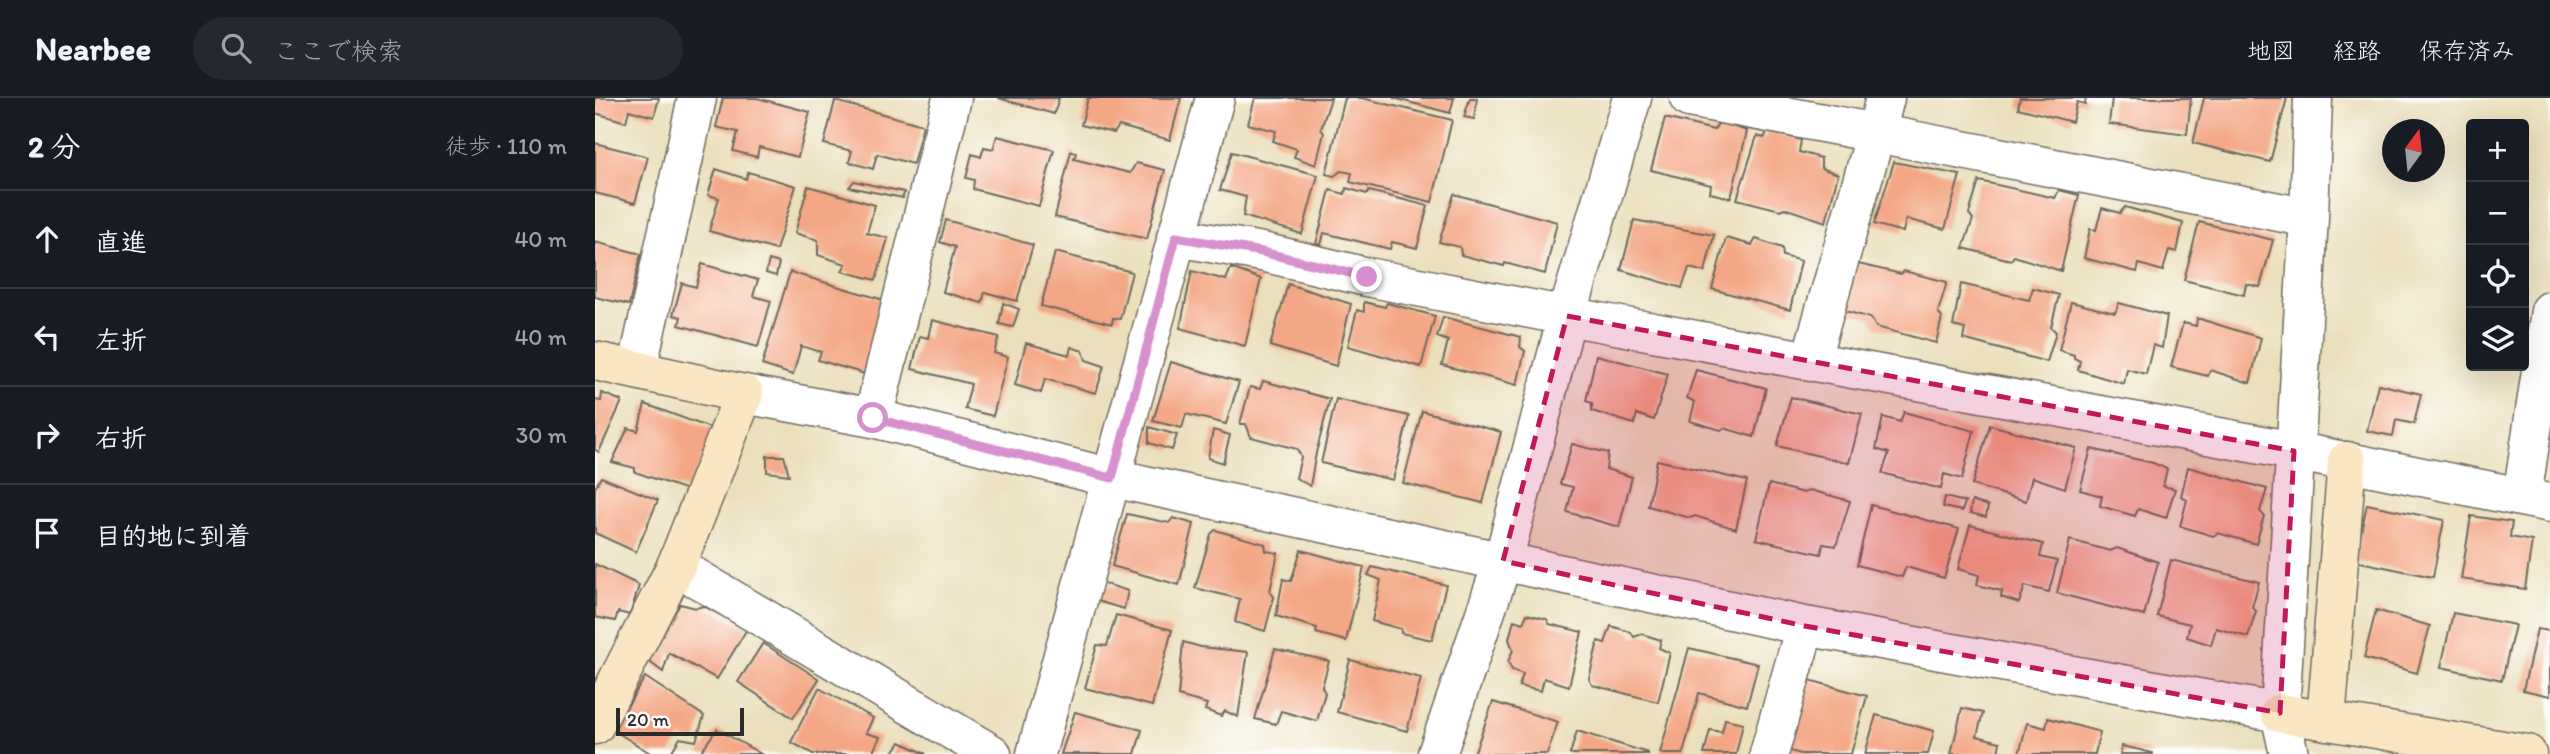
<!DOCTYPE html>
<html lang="ja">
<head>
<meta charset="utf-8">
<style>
  :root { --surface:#171b24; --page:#242831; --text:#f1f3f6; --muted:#9ea1a6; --line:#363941 }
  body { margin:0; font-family:Itim,"Klee One",sans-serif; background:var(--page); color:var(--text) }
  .controls { position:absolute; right:21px; top:21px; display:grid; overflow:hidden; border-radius:7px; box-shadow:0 7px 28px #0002 }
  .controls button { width:63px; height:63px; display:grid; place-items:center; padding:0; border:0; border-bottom:2px solid var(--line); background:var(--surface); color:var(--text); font:35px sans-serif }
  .compass { position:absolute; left:1787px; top:21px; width:63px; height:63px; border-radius:50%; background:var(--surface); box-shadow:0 7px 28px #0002; rotate:15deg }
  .scale { position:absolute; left:21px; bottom:18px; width:128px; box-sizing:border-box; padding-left:7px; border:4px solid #2b2b2b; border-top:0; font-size:19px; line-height:24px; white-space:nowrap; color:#2b2b2b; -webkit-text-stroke:5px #fdfcf7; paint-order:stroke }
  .stop { position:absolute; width:21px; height:21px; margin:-16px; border:5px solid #d690ce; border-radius:50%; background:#fff }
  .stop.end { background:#d690ce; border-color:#fff; box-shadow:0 2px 7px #0008 }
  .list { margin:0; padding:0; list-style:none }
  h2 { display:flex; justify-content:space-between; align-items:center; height:91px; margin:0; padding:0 28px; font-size:30px }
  h2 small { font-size:23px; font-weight:400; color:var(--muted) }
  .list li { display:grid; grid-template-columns:46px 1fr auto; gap:21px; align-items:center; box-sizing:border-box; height:98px; padding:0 28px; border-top:2px solid var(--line) }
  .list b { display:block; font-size:26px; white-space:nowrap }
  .list em { font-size:23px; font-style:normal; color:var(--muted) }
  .icon { flex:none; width:38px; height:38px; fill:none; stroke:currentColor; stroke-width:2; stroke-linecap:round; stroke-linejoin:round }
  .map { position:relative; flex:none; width:1955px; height:656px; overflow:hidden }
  header { display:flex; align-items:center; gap:42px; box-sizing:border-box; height:98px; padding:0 35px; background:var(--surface); border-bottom:2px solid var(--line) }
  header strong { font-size:33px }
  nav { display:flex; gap:38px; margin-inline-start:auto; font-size:24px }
  .search { width:490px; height:63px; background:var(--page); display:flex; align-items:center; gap:18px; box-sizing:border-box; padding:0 24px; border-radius:38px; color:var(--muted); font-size:26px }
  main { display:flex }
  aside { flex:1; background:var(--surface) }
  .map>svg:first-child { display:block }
  .building { fill:#f4a786 }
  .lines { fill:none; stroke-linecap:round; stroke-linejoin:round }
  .street-casing { stroke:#6e6a5e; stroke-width:41 }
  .secondary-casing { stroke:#6e6a5e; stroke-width:41 }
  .street { stroke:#fff; stroke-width:38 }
  .secondary { stroke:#fbe6c4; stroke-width:38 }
  .route { stroke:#d690ce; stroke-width:9 }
  .marked { fill:#c2185b; fill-opacity:0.2; stroke:#c2185b; stroke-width:5; stroke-dasharray:14 9; stroke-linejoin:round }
</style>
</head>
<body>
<header>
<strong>Nearbee</strong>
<div class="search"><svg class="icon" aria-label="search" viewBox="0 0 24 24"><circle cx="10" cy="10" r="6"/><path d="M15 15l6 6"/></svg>ここで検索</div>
<nav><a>地図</a><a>経路</a><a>保存済み</a></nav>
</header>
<main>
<aside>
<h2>2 分<small>徒歩 · 110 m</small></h2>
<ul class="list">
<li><svg class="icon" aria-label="ahead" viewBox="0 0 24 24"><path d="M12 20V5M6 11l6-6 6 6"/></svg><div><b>直進</b></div><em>40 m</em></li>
<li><svg class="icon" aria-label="left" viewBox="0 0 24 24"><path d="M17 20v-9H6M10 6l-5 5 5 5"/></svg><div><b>左折</b></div><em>40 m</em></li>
<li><svg class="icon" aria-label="right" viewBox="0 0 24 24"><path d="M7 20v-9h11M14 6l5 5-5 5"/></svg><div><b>右折</b></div><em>30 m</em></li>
<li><svg class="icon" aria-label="arrive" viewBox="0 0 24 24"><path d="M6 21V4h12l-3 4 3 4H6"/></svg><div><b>目的地に到着</b></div></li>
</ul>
</aside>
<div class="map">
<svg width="1955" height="656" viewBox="0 0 1955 656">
  <rect width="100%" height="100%" fill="#fdfcf7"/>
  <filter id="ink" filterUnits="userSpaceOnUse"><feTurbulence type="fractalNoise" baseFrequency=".0143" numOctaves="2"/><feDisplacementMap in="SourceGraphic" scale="14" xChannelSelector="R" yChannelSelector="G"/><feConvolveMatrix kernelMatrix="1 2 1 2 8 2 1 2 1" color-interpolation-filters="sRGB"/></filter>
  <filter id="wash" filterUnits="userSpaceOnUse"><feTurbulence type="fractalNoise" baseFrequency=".00686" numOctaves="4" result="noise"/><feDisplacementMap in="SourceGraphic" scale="28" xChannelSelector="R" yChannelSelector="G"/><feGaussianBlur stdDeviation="1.57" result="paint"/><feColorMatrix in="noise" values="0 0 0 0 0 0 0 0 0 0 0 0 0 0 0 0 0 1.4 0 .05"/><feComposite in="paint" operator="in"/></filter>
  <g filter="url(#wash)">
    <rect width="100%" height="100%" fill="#ebdfbc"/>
    <g id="blocks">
      <path class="building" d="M0 0H64L59 19 34 12 31 24 0 15Z
        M128 0H162L215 14 203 59 164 49 162 59 138 53 143 34 121 29Z
        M403 0H464L459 16Z
        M493 0H586L575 42 524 28 519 35 486 27Z
        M660 0H736L726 31 729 35 721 67 699 59 702 51 678 43 681 33 653 26Z
        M750 0H767L857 22 837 104 755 84 757 75 746 73 739 78 731 76Z
        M798 0H859L855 15Z
        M875 0H882L879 21 869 19Z
        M1425 0H1491L1490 6 1482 4 1477 24 1423 10Z
        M1517 0H1596L1592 36 1514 26Z
        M1609 0H1692L1675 64 1598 45Z
        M240 3 328 27 318 66 282 56 278 71 254 64 257 53 229 46Z
        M1070 20 1119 32 1124 24 1152 33 1136 100 1115 95 1116 87 1056 72Z
        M1173 33 1206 42 1204 54 1226 60V70L1243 76 1231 124 1189 110 1185 112 1142 101 1162 38 1169 40Z
        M402 38 459 52 444 108 378 91 379 82 371 80 377 56 386 59 389 49 398 51Z
        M0 45 53 59 40 105 0 95Z
        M476 53 481 55 479 61 535 75 541 65 570 72 552 141 460 119Z
        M637 54 723 77 707 136 648 118 651 99 625 92Z
        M1299 64 1365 77 1350 131 1311 121 1308 134 1279 126Z
        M121 71 151 81 153 74 201 88 181 152 114 133 124 100 113 97Z
        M259 83 309 94 308 100 254 89Z
        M1384 83 1460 100 1464 92 1484 97 1466 173 1419 158 1416 162 1368 150 1378 121 1374 116Z
        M213 88 280 107 272 135 293 140 281 182 247 173 251 166 223 157V142L200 135Z
        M751 90 772 96 774 93 833 108 822 150 797 144 795 151 729 135 726 147 721 146 735 92 750 96Z
        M859 96 962 124 950 176 910 165 909 168 866 157 865 149 844 144Z
        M1530 109 1588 125 1582 154 1574 152 1568 173 1544 166 1542 174 1489 160 1495 131 1501 132 1507 110 1525 115Z
        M351 122 438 147 422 203 390 194 387 205 348 194 360 149 345 144Z
        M1039 122 1119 137 1110 174 1094 170 1087 190 1026 172Z
        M1604 124 1678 142 1665 189 1651 186 1649 197 1589 182Z
        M1131 140 1157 147 1161 141 1187 150 1188 158 1206 163 1195 212 1117 191Z
        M0 144 46 156 34 207 0 199Z
        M460 154 537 174 525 221 518 220 517 226 446 208Z
        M174 162 184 165 181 178 171 175Z
        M107 166 163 182 158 198 176 203 163 249 84 227 86 219 78 217 87 185 101 189Z
        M1263 166 1306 176 1309 173 1352 184 1343 214 1347 219 1341 245 1281 229 1276 220 1250 213Z
        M636 170 666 181 650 248 585 230 597 173 631 182Z
        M195 174 292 203 270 276 223 262 226 254 206 248 198 277 167 267Z
        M693 186 756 206 741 268 675 248Z
        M1366 186 1434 202 1438 190 1464 197 1456 229 1461 234 1452 264 1368 241 1370 231 1358 228Z
        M769 204 790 209 792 205 840 218 826 269 753 248 762 212 769 214Z
        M1476 204 1520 215 1524 205 1572 218 1567 250 1558 247 1551 276 1532 271 1529 286 1483 272 1485 263 1479 260V257L1464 252Z
        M408 205 424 211 418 229 404 226Z
        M848 219 926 239 925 249 930 253 922 287 847 267 853 243 842 239Z
        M1602 220 1666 240 1655 285 1615 272 1613 278 1576 269 1588 225 1601 228Z
        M337 222 404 239 399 255 413 259 398 318 370 311 376 286 317 271 325 238 333 240Z
        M431 245 474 257 476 249 488 253 491 262 509 268 501 295 450 281 446 295 420 287Z
        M1001 257 1073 276 1059 322 1042 316 1039 326 997 313V305L991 303Z
        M576 264 644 284 631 326 591 316 587 330 558 323Z
        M1101 272 1171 290 1159 339 1129 330 1126 332 1095 323 1100 304 1092 300Z
        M668 283 735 301 721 355 715 388 701 380 706 359 702 351 656 339 651 326H645L655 289 665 291Z
        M1783 286 1826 296 1819 326 1801 322 1798 338 1772 333Z
        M7 295 27 303 4 354 0 352V302L6 303Z
        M1196 299 1267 316 1254 365 1182 348Z
        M741 301 814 318 798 382 726 365Z
        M50 306 118 331 95 393 40 374V370L17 364 33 330 43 333Z
        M827 313 906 334 888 405 808 385Z
        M1309 314 1379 333 1367 381 1349 376 1346 391 1287 375 1294 355 1281 351 1288 319 1305 324Z
        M1395 327 1481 350 1470 390 1437 379 1431 403 1377 387Z
        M554 329 582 337 577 352 554 345Z
        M618 332 635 337 628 365 613 360Z
        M977 346 1013 355 1011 371 1037 379 1024 429 972 414 978 389 965 386Z
        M1496 351 1558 365 1572 371 1568 388 1580 391 1571 420 1543 411 1540 418 1505 408 1507 398 1485 392Z
        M172 358H189L194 377 172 374Z
        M1062 362 1152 383 1141 431 1100 418 1095 420 1053 408Z
        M1593 369 1672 391 1665 413 1669 418 1661 446 1623 435 1618 438 1585 428 1592 402 1586 398Z
        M6 379 63 402 41 454 0 435V390Z
        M1174 386 1209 395 1215 392 1255 403 1241 448 1228 446 1226 456 1161 441Z
        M1350 399 1370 404 1367 413 1348 409Z
        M1377 403 1393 408 1391 419 1375 415Z
        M1772 406 1849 422 1838 479 1760 463Z
        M1276 407 1364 431 1349 480 1311 469 1307 479 1262 467Z
        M532 416 574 425 578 420 599 426 584 487 517 468Z
        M1876 418 1917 424 1915 439 1937 443 1930 491 1866 481Z
        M1375 427 1448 446 1445 459 1462 463 1454 494 1430 488 1424 505 1406 499 1407 493 1382 487 1384 477 1363 471Z
        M620 432 670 446 671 453 683 455 675 493 679 499 670 533 640 524 645 501 600 490 616 436Z
        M1475 442 1515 453 1522 450 1563 464 1549 518 1462 495Z
        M706 452 769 469 751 543 721 535 722 530 681 518 688 481 696 483Z
        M1576 462 1664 484 1657 509 1661 513 1653 539 1621 530 1616 547 1592 539 1595 526 1562 518Z
        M0 466 44 487 35 517 23 514 20 523 0 519Z
        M777 469 851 487 837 542 806 535V531L777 523 786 482 773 477Z
        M507 485 533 493 529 511 502 503Z
        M85 506 101 510 109 508 152 531 122 581 74 555 68 574 52 562Z
        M1781 512 1835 528 1822 575 1769 560Z
        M1858 515 1920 527 1907 582 1846 569Z
        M932 516 952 521 954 526 987 534 974 588 949 580 946 593 924 588 928 576 917 572 913 564 918 552 914 541 919 522 928 525Z
        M521 517 577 532 557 608 490 590 502 547 512 548Z
        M1016 528 1036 534 1039 539 1047 536 1066 542 1064 550 1075 555 1063 604 997 587 994 581 1003 543 1010 545Z
        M1942 531 1955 533V598L1928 592Z
        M588 544 606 549 653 554 643 619 630 613 626 618 610 612 612 606 583 598Z
        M168 545 224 581 198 620 143 584Z
        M1094 550 1163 566 1152 608 1104 595 1088 656H1069L1065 655Z
        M680 551 734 563 727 589 730 595 722 623 686 613 681 626 660 621Z
        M755 562 826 580 812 633 742 614Z
        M50 579 109 618 101 643 85 640 75 656H57L18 632Z
        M1214 582 1272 598 1256 656H1206L1195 653Z
        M224 590 278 620 271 635 285 639 277 656H218L196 644Z
        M898 604 963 624 952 656H879Z
        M1367 610 1388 615 1382 638 1405 644 1403 656H1356Z
        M480 614 547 632 540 656H466Z
        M1281 617 1339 633 1333 656H1270Z
        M1453 620 1505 634 1500 656H1424L1432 625 1451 630Z
        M1130 621 1148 625 1141 656H1109L1115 632 1127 634Z
        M122 631 166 656H104Z
        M982 633 1053 655V656H975Z
        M305 644 331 656H297Z
        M1527 648 1558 655V656H1525Z"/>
    </g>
  </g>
  <g filter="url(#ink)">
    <use href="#blocks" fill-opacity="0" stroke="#6e6a5e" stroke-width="2"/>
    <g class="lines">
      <g class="street-casing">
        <path id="street" d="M1094 0 1281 35 1215 264
          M1290 0 1281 35 1714 120 1718 0
          M581 139 667 154 772 179 972 218 1699 353 1955 405
          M42 272 102 0
          M149 296 278 320 517 380 1210 528 1685 615
          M278 320 357 0
          M1927 399 1955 213
          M81 468 397 656
          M441 656 620 0
          M842 656 908 463 972 218 1037 0
          M1174 656 1210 528
          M1694 656 1685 615 1714 120"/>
      </g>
      <g class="secondary-casing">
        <path id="secondary" d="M0 263 149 296 81 468 0 627
          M1685 615 1932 656
          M1731 623 1752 363"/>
      </g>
      <use href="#street" class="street"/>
      <use href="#secondary" class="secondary"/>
    </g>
  </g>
  <g class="lines" filter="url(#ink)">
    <path class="route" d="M278 320 517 380 581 139 667 154 772 179"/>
  </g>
  <path class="marked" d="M972 218 1699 353 1685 615 1210 528 908 463Z"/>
</svg>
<div class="controls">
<button>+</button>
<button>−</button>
<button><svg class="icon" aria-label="locate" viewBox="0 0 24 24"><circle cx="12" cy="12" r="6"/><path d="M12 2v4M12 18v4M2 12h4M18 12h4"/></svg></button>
<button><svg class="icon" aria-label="layers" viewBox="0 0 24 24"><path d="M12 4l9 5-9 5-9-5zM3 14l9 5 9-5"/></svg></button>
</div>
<svg class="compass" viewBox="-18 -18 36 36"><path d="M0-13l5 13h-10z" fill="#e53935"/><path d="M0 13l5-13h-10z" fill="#9ea1a6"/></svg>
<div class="scale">20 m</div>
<div class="stop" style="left:278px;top:320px"></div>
<div class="stop end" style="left:772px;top:179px"></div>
</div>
</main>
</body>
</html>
